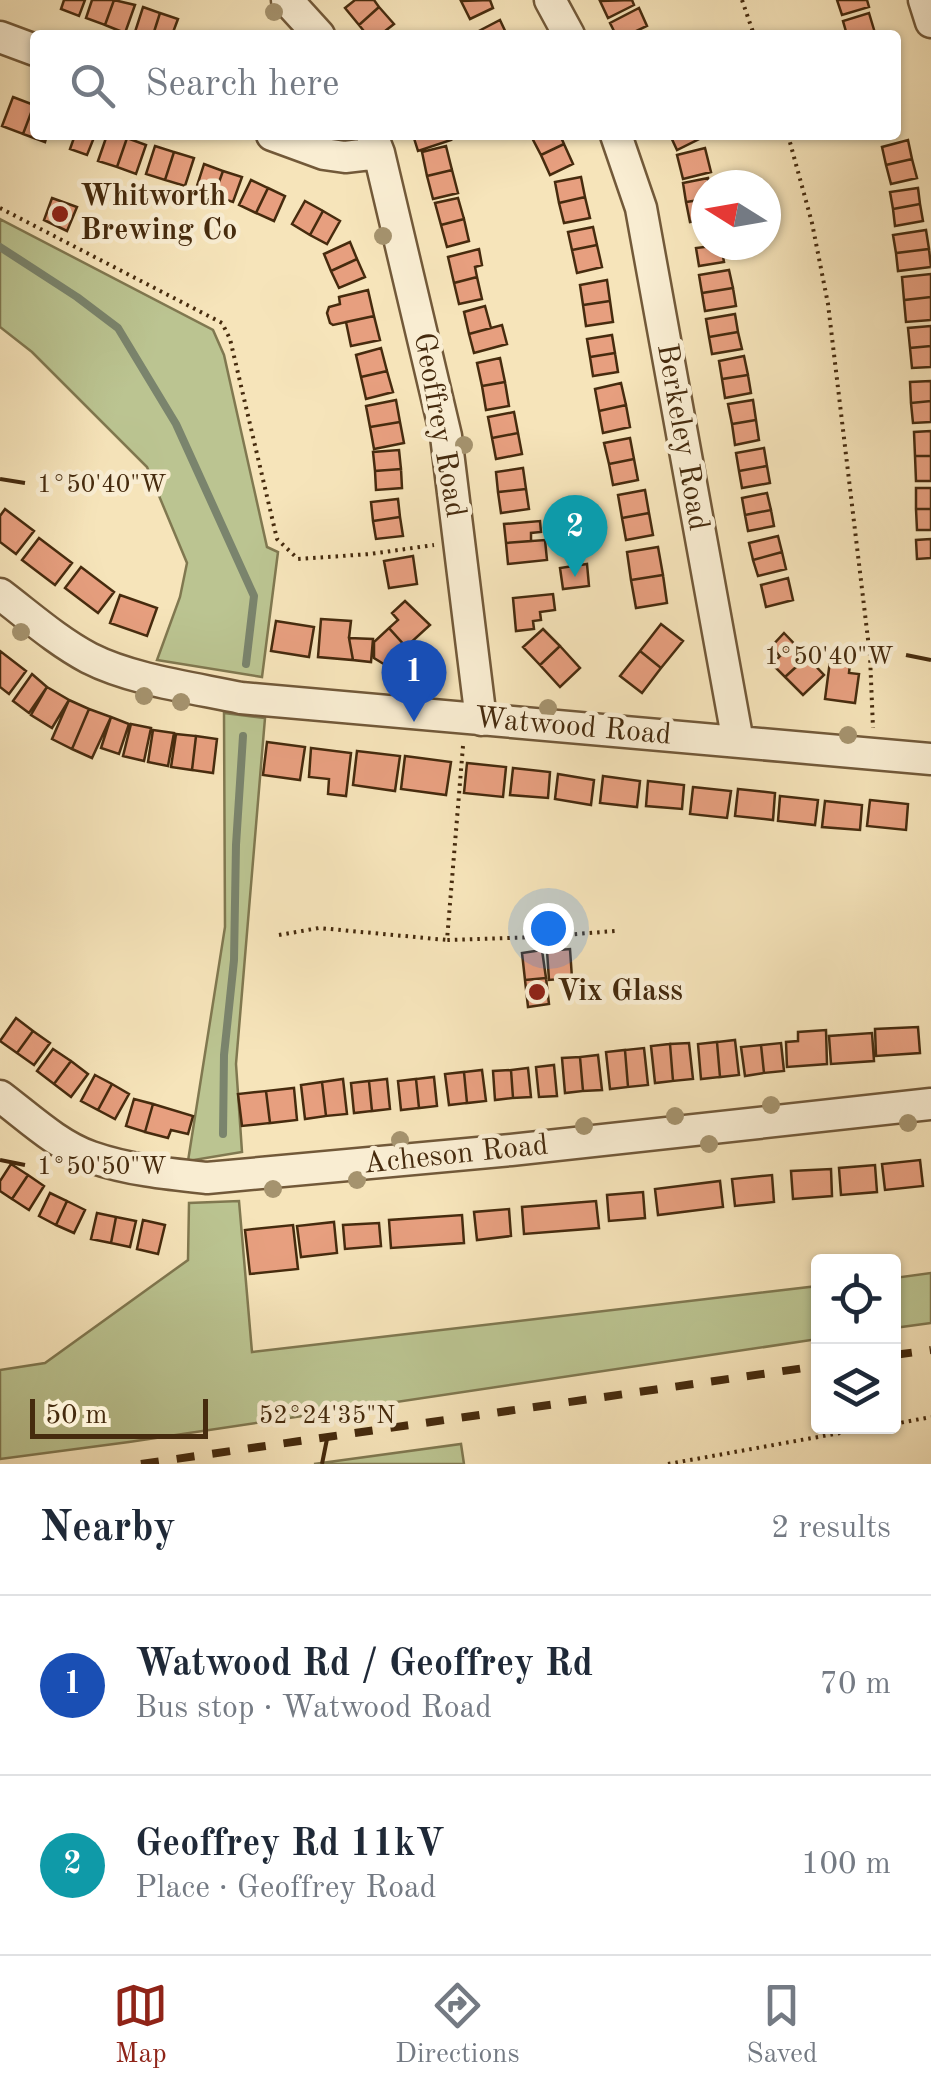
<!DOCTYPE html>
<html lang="en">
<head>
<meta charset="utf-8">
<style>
  :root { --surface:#fff; --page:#f6f6f7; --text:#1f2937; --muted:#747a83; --line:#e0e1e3; --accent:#8f2418 }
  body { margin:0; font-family:"Old Standard TT",serif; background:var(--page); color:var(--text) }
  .controls { position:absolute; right:30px; bottom:30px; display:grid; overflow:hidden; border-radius:10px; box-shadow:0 2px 8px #0004 }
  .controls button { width:90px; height:90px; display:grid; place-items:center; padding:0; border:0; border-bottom:2px solid var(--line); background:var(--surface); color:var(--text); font:50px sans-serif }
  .compass { position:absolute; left:691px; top:170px; width:90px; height:90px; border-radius:50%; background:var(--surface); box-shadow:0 2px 8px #0004; rotate:281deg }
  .scale { position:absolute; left:30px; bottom:25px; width:178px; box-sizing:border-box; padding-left:10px; border:5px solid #462b0e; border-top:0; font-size:28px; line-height:35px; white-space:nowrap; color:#462b0e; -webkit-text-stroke:8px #f9edd2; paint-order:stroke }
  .you { position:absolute; left:548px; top:928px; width:35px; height:35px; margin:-25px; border:8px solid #fff; border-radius:50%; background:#1a73e8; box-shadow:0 0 0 15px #1a73e833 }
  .badge { display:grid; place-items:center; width:65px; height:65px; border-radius:50%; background:var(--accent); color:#fff; font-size:32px; font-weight:700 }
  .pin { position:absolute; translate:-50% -82px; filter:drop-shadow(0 2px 5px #0008) }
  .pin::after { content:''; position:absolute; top:52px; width:35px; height:30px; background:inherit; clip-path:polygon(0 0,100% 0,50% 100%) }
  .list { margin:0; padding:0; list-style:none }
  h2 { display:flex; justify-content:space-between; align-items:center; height:130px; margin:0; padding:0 40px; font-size:42px }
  h2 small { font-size:32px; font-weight:400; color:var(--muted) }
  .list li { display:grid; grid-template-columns:65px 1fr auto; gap:30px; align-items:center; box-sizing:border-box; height:180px; padding:0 40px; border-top:2px solid var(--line) }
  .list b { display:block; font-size:38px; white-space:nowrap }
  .list p { margin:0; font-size:32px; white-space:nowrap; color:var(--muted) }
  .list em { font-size:32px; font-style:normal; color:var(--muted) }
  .icon { flex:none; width:55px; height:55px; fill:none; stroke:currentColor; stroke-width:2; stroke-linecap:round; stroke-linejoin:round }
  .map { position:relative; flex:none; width:931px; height:1464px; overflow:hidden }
  .search { position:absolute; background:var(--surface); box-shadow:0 2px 8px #0004; left:30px; right:30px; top:30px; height:110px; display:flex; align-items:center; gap:25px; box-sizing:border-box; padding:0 35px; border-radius:10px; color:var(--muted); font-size:38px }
  .sheet { height:490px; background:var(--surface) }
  nav { display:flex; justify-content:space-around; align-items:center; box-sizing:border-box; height:140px; border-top:2px solid var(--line); background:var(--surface); font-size:28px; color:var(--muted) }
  nav a { display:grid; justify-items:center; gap:5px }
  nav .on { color:var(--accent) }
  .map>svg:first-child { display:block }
  .green { fill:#bbc491; stroke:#807850; stroke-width:2.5 }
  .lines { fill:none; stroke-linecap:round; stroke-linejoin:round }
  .stream { stroke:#7a846d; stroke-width:8 }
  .building { fill:#e79f7f; stroke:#462b0e; stroke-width:2.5 }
  .minor-casing { stroke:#725939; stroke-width:35 }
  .path { stroke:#462b0e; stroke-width:4; stroke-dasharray:2.5 5; stroke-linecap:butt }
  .minor { stroke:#f9edd2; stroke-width:30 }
  .rail { stroke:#462b0e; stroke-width:8; stroke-dasharray:18 18; stroke-linecap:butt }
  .tree { fill:#a5936e }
  .ticks { fill:none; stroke:#462b0e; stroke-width:4 }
  .poi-dot { fill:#8f2418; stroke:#f9edd2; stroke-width:4 }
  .labels { text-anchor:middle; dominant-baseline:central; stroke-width:9; stroke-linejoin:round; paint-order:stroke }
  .poi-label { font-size:30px; font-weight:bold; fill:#462b0e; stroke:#f9edd2; text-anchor:start }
  .street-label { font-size:30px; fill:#462b0e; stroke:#f9edd2 }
  .ticks-label { font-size:25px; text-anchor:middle; fill:#462b0e; stroke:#f9edd2; stroke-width:9; stroke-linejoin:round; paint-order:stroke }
</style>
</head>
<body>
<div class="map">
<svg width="931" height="1464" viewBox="0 0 931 1464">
  <rect width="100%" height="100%" fill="#f6e4ba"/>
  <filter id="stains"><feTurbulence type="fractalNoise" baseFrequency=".002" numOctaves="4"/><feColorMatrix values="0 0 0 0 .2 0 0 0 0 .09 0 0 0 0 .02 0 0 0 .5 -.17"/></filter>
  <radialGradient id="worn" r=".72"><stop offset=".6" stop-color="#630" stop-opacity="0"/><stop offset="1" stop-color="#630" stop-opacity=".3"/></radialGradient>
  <path class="green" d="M0 219 213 330 224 355 267 547 278 552 262 677 157 660 180 597 187 563 147 467 32 352 0 327Z
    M224 713 265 718 236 1064 242 1152 188 1161 225 927Z
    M239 1201 252 1352 818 1286V1339L129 1442 0 1459V1370L45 1363 188 1260 189 1203Z
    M931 1273V1323L894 1328V1278Z
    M461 1444 464 1464H314Z"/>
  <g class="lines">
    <path class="stream" d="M0 247 77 297 118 328 176 424 254 596 246 664
      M223 1134 224 1055 234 960 236 845 243 736"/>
  </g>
  <path class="building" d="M64 0H85L79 16 61 9Z
    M92 0H114L105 25 86 18Z
    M114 0 135 5 125 33 105 25Z
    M355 0H374L379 7 359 25 345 8Z
    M490 0 493 8 470 19 461 1Z
    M632 0 634 5 608 18 600 1Z
    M837 0H867L869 7 842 15Z
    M143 7 160 13 153 35H134Z
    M379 7 394 24 380 35H367L359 25Z
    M639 8 647 26 628 35H616L610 23Z
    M160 13 178 19 172 35H153Z
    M869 13 875 33 847 35 843 21Z
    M500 20 507 35H476L475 33Z
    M13 97 34 105 23 134 2 126Z
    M34 105 35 135H47L45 142 23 134Z
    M75 135H95L87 155 70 149Z
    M107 135 127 138 117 167 98 161Z
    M413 135H449L451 140 418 151Z
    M534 135H560L564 144 541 155 531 136Z
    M670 135H700L701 138 677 150Z
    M127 138 146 145 136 174 117 167Z
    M908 140 912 159 886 165 882 147Z
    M564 144 573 164 550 175 541 155Z
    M155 146 174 152 165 180 146 174Z
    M446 146 452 170 427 176 422 152Z
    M705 148 711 172 683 179 677 155Z
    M174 152 194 158 185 186 165 180Z
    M912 159 917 178 891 184 886 165Z
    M204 164 223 171 214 196 196 189Z
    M452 170 458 193 433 199 427 176Z
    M223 171 242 177 233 202 214 196Z
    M581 177 585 197 559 203 555 182Z
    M708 178 709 185H706V199L686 202 683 183Z
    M251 180 268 188 256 213 239 205Z
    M268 188 285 196 274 221 256 213Z
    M918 188 920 204 893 209 890 192Z
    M585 197 590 218 564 223 559 203Z
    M52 198 77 207 67 231 44 220Z
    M458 198 464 219 441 225 435 203Z
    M706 199V219L690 222 686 202Z
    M305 201 323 211 310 235 292 224Z
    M920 204 923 221 895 226 893 209Z
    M323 211 340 221 327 244 310 235Z
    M464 219 469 241 447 247 441 225Z
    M593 227 597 245 572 250 568 232Z
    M926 230 929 249 896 253 893 235Z
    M350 242 357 259 331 271 324 254Z
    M597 245 602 267 577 273 572 250Z
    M721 245 724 262 699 266 696 248Z
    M479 249 482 265 475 267 477 277 454 283 448 257Z
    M929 249 931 267 898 271 896 253Z
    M357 259 365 277 339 288 331 271Z
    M729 270 733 288 702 293 699 275Z
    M931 274V297L904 300 902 277Z
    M477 277 482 299 459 304 454 283Z
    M607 280 610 301 583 305 580 285Z
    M733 288 736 306 705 311 702 293Z
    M368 290 374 316 333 325 330 323 327 313 329 307 340 304 339 297Z
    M931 297V320L906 322 904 300Z
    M610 301 613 322 586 326 583 305Z
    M485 306 491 328 469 334 464 312Z
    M735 314 738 332 709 337 706 319Z
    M374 316 380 340 351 346 346 322Z
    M502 325 507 344 474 353 469 334Z
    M931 326V346L910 348 908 328Z
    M738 332 742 349 712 354 709 337Z
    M612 335 615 353 590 357 587 339Z
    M931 346V367L912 368 910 348Z
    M381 348 387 371 361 377 356 355Z
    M615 353 618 372 593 376 590 357Z
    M744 356 748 375 722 379 719 361Z
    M500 358 505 382 482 386 477 363Z
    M387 371 393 392 366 399 361 377Z
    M748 375 751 393 725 398 722 379Z
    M931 381V401L911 403 910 382Z
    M505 382 509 406 486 410 482 386Z
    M621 383 626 405 599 411 595 389Z
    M396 400 400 422 370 427 366 406Z
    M753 400 756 420 732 424 728 404Z
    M931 401V422L913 423 911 403Z
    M626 405 630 427 603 433 599 411Z
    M514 412 518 433 492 438 488 417Z
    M756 420 759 440 735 445 732 424Z
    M400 422 404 443 374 449 370 427Z
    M931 431V456H915L914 432Z
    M518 433 522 454 496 459 492 438Z
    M630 438 634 459 609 464 604 443Z
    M764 448 767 466 739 471 736 453Z
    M399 450 401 469 375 471 373 452Z
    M915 456H931V481H916Z
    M634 459 638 480 613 485 609 464Z
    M767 466 770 483 742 488 739 471Z
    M523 468 526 489 498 492 496 472Z
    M401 469 402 488 376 490 375 471Z
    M916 488H931V509H916Z
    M526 489 529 509 501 513 498 492Z
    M645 490 649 513 622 518 618 495Z
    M767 493 771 510 745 515 742 498Z
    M398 499 400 517 373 521 371 502Z
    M5 509 34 531 16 554 0 542V516Z
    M916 509H931V530H917Z
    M771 510 774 526 748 531 745 515Z
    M649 513 653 535 626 540 622 518Z
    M400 517 403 536 376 539 373 521Z
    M540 521 541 532 531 533V541L506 543 504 524Z
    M778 536 782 552 753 560 749 543Z
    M39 538 72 563 55 585 22 560Z
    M931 539V558L917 559 916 540Z
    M545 540 547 560 508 564 506 543Z
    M658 547 663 575 631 580 627 552Z
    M782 552 786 569 758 576 753 560Z
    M413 556 417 584 389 588 384 561Z
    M587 564 589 586 563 589 560 568Z
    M81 567 114 592 98 613 65 588Z
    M663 575 667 603 636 608 631 580Z
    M788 578 793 600 766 607 761 585Z
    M553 594 555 610 540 612 541 620 533 621 534 629 516 631 513 598Z
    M120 595 157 608 147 636 110 623Z
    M405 601 430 625 406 647 389 628 398 620 392 613Z
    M321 619 351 621 349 638 353 660 318 657Z
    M276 621 314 627 309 657 271 651Z
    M661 624 683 641 661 668 640 651Z
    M389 628 406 647 387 666 374 658V642Z
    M543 629 560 646 540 665 523 647Z
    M784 633 807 657 785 677 772 664 780 656 771 647Z
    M349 638 373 639 371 662 353 660Z
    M560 646 580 668 560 687 540 665Z
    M0 651 26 671 9 694 0 687Z
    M640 651 661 668 642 693 620 676Z
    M807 657 824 675 803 695 785 677Z
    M830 661 850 664 849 673 859 674 855 703 825 699Z
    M32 674 47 687 29 713 13 701Z
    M47 687 69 700 52 728 31 715Z
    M69 700 89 709 72 749 52 739Z
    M89 709 111 717 92 758 72 749Z
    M111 717 129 724 119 754 101 748Z
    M131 724 151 728 144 761 123 756Z
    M153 730 174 733 168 766 148 762Z
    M176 734 196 736 192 770 171 767Z
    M196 736 217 739 213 773 192 770Z
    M267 742 305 747 300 780 263 775Z
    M311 748 351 753 346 796 328 794 329 779 309 777Z
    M357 751 400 756 395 791 353 785Z
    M405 756 451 762 446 795 401 789Z
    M467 763 506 767 503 797 464 793Z
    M513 768 550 772 548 798 510 795Z
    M558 774 594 780 591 805 555 799Z
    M603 776 640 781 637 807 600 803Z
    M648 781 684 785 682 809 646 806Z
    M693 787 731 791 727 818 690 814Z
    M738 789 775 793 773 820 735 816Z
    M780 796 818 800 815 825 778 821Z
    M870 800 908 804 906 830 867 826Z
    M825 801 862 805 860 830 822 827Z
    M570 949 572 978 549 980 547 951Z
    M542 950 546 978 525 980 522 953Z
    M546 978 549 1004 528 1007 525 980Z
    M16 1018 33 1031 17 1053 0 1041Z
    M918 1027 920 1053 876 1056 875 1029Z
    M826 1030 827 1064 787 1067 786 1042 798 1041V1032Z
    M33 1031 50 1043 34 1065 17 1053Z
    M872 1033 874 1061 831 1064 829 1036Z
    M735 1040 739 1075 720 1077 717 1042Z
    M717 1042 720 1077 701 1079 698 1044Z
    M689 1043 693 1079 673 1081 670 1044Z
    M781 1043 784 1071 764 1073 761 1045Z
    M670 1044 673 1081 655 1083 651 1046Z
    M761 1045 764 1073 745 1076 741 1047Z
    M644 1048 648 1085 628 1087 625 1050Z
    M53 1049 71 1061 54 1084 37 1071Z
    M625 1050 628 1087 610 1089 606 1052Z
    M598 1055 602 1090 583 1091 580 1057Z
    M580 1057 583 1091 565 1093 562 1058Z
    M71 1061 88 1074 71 1097 54 1084Z
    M554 1065 557 1096 539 1097 536 1067Z
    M528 1068 531 1097 513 1098 511 1070Z
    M482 1070 486 1101 467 1103 464 1072Z
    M511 1070 513 1098 495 1100 493 1071Z
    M464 1072 467 1103 449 1105 445 1074Z
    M95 1075 112 1084 98 1110 81 1101Z
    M434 1077 437 1106 419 1108 416 1079Z
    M343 1079 347 1114 326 1116 322 1082Z
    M387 1079 390 1109 372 1111 369 1081Z
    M416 1079 419 1108 401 1110 398 1081Z
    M369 1081 372 1111 354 1113 351 1083Z
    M322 1082 326 1116 305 1119 301 1085Z
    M112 1084 129 1094 115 1119 98 1110Z
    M294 1088 297 1120 270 1123 266 1091Z
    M266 1091 270 1123 242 1126 238 1094Z
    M134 1099 153 1104 145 1132 126 1126Z
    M153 1104 193 1116 188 1134 171 1130 168 1138 145 1132Z
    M920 1160 923 1186 885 1190 882 1164Z
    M11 1164 28 1175 12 1199 0 1191V1181Z
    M875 1165 877 1192 841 1195 839 1168Z
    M831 1169 832 1196 793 1199 791 1171Z
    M28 1175 44 1186 29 1210 12 1199Z
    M772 1175 774 1202 735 1206 732 1179Z
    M720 1181 723 1207 658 1215 655 1189Z
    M643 1192 645 1218 609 1221 607 1195Z
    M50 1193 67 1201 56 1225 39 1216Z
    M67 1201 85 1210 74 1233 56 1225Z
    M596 1201 599 1228 524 1234 522 1207Z
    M509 1209 511 1236 477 1240 474 1212Z
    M97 1213 116 1217 111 1243 91 1239Z
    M462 1215 464 1243 391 1248 389 1220Z
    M116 1217 136 1221 130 1247 111 1243Z
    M143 1220 165 1225 158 1254 137 1249Z
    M334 1222 337 1253 301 1257 297 1226Z
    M379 1223 381 1246 345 1249 343 1225Z
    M293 1225 298 1269 250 1274 245 1230Z"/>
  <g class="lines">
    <g class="minor-casing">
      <path id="minor" d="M287 0 319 35
        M550 0 569 35
        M924 0 931 22
        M0 37 35 50
        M272 135 324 154 345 157 379 153
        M372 135 379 153 446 436 481 720
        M616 135 641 208 738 742
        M0 594C29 616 57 641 89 658 132 680 194 688 241 698L931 759
        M0 1096C28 1117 57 1145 91 1157 128 1170 169 1174 207 1178L511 1150 931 1104"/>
    </g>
    <path class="path" d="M742 0 754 35
      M788 135 812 223 828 304 870 656 873 728
      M0 208 222 323 230 339 277 539 298 559 370 554 434 545
      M463 746 447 940 538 937 615 931
      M279 935 319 928 447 940
      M894 1424 931 1417
      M668 1464 879 1426"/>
    <use href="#minor" class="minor"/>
    <path class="rail" d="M894 1355 931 1350
      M141 1464 818 1366"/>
  </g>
  <g class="tree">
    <circle cx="274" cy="12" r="9"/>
    <circle cx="383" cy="236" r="9"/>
    <circle cx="464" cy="445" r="9"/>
    <circle cx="21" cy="632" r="9"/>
    <circle cx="144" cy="696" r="9"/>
    <circle cx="181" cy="702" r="9"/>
    <circle cx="548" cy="708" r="9"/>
    <circle cx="848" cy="735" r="9"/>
    <circle cx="771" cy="1105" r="9"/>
    <circle cx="675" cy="1116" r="9"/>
    <circle cx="908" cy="1123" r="9"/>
    <circle cx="584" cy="1126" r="9"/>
    <circle cx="400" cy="1140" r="9"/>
    <circle cx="709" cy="1144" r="9"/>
    <circle cx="357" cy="1180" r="9"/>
    <circle cx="273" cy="1189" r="9"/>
  </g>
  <path class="ticks" d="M0 479 25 483M906 655 931 660M0 1160 25 1165M322 1464 327 1439"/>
  <g class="poi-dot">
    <circle cx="60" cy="214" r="10"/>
    <circle cx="537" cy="992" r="10"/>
  </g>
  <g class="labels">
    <g class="poi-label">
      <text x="80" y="197">Whitworth<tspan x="80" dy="34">Brewing Co</tspan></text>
      <text x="557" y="992">Vix Glass</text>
    </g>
    <g class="street-label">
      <text transform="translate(439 425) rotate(80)">Geoffrey Road</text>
      <text transform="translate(682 437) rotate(80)">Berkeley Road</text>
      <text transform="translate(573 727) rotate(5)">Watwood Road</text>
      <text transform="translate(456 1155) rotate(-6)">Acheson Road</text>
    </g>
  </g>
  <g class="ticks-label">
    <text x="102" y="492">1°50'40"W</text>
    <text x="829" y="664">1°50'40"W</text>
    <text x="102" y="1174">1°50'50"W</text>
    <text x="327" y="1423">52°24'35"N</text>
  </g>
  <rect width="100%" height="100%" filter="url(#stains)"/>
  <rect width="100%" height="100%" fill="url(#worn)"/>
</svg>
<div class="controls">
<button><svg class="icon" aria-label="locate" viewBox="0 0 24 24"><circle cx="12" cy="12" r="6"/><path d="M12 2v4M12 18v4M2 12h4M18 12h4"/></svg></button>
<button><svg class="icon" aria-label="layers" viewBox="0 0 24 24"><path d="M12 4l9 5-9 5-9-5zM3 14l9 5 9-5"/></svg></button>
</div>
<svg class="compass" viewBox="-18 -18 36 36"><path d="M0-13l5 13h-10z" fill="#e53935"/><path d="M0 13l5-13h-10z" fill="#747a83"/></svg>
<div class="scale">50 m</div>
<div class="you"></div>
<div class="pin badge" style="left:414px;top:722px;background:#1a4fb4">1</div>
<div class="pin badge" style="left:575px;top:577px;background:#0f9aa8">2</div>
<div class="search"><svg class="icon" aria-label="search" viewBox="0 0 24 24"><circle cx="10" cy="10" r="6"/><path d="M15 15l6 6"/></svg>Search here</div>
</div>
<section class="sheet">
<h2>Nearby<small>2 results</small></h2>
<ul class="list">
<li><span class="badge" style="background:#1a4fb4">1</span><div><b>Watwood Rd / Geoffrey Rd</b><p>Bus stop · Watwood Road</p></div><em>70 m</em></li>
<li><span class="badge" style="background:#0f9aa8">2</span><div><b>Geoffrey Rd 11kV</b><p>Place · Geoffrey Road</p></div><em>100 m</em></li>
</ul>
</section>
<nav>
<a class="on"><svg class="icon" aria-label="map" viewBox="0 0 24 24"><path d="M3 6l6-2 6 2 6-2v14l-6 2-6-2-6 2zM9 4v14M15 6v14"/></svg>Map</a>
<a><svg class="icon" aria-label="directions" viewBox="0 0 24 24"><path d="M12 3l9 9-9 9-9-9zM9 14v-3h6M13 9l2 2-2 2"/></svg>Directions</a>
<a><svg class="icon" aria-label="saved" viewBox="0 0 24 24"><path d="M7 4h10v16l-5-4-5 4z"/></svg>Saved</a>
</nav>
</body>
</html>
